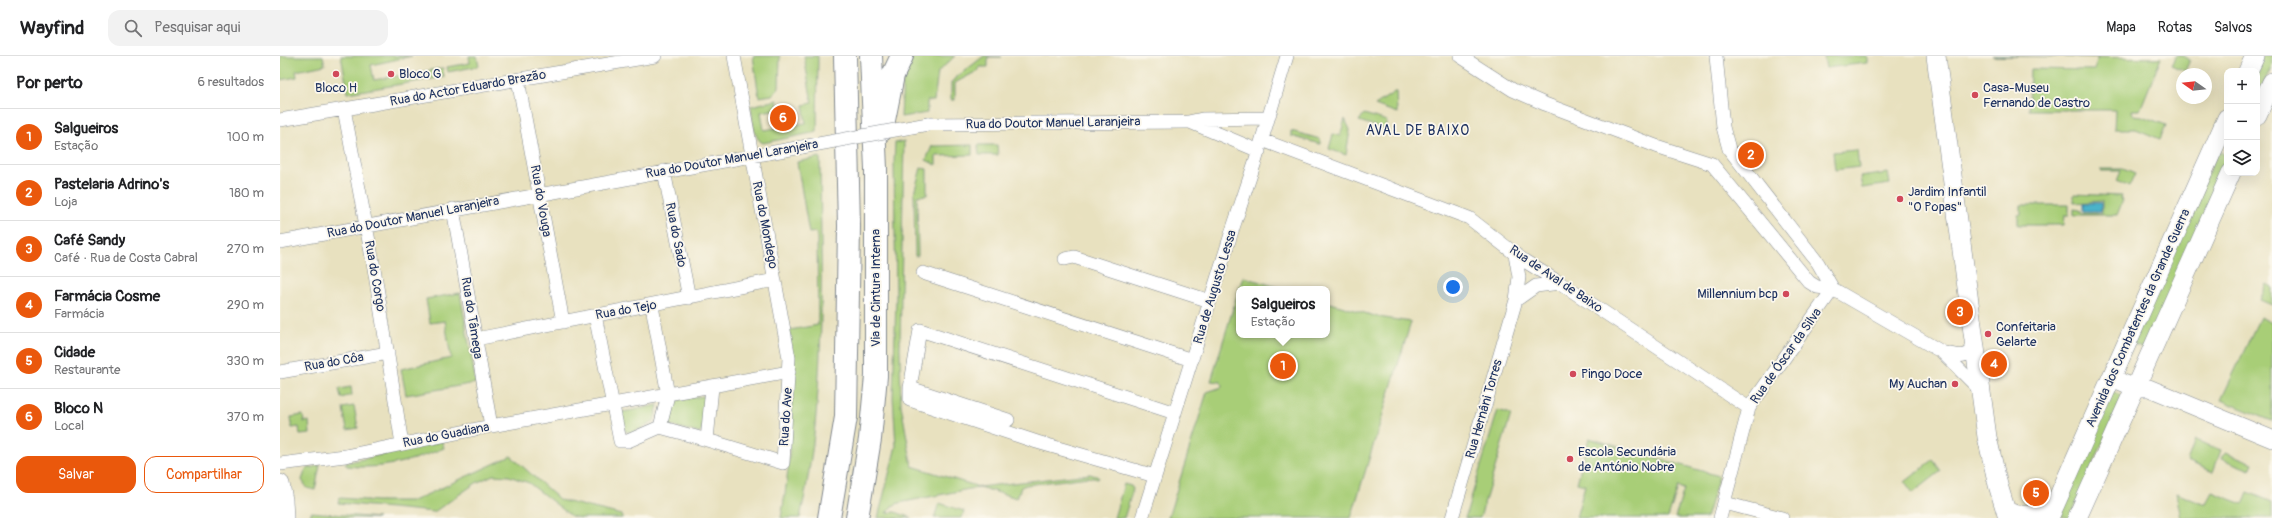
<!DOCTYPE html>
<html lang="pt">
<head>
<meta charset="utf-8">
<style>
  :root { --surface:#fff; --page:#f2f2f2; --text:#202124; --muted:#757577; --line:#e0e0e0; --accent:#ea580c }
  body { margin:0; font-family:Pangolin,sans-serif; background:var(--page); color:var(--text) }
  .controls { position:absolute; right:12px; top:12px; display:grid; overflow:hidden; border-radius:8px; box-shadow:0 4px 16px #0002 }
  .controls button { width:36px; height:36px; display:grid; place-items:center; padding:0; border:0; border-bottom:1px solid var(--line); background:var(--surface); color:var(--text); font:20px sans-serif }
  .compass { position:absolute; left:1896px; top:12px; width:36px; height:36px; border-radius:50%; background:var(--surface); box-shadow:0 4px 16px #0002; rotate:284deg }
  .you { position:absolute; left:1173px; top:231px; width:14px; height:14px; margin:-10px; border:3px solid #fff; border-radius:50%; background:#1a73e8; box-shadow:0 0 0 6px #1a73e833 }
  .badge { display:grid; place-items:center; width:26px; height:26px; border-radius:50%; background:var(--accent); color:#fff; font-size:13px; font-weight:700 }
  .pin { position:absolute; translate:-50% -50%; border:2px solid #fff; box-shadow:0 1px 4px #0006 }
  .popup { position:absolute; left:956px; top:230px; width:94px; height:52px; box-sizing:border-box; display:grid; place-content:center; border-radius:8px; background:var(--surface); filter:drop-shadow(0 1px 3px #0005); font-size:13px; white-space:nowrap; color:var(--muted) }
  .popup b { font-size:15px; color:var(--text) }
  .popup::after { content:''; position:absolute; left:50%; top:100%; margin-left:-8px; border:8px solid transparent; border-top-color:var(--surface) }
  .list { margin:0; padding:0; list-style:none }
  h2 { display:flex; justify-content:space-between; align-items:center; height:52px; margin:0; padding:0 16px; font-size:17px }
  h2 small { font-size:13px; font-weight:400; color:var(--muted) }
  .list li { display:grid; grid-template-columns:26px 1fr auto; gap:12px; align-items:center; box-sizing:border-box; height:56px; padding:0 16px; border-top:1px solid var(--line) }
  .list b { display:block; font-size:15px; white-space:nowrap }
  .list p { margin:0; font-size:13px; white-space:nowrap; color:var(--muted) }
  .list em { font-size:13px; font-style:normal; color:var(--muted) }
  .actions { display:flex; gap:8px; padding:12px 16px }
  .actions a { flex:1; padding:9px 0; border:1px solid var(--accent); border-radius:12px; text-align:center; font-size:14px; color:var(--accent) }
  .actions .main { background:var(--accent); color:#fff }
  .icon { flex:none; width:22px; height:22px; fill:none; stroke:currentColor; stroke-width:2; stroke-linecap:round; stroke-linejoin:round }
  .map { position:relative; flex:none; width:1992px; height:462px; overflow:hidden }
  header { display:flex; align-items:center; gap:24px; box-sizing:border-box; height:56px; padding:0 20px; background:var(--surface); border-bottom:1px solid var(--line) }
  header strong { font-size:19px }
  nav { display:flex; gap:22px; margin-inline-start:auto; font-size:14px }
  .search { width:280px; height:36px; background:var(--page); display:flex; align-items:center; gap:10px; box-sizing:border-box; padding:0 14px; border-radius:12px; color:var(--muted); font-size:15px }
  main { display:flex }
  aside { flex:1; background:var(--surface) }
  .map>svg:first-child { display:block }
  .green { fill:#a8ce77; stroke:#627e6a }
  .water { fill:#4bb3c9; stroke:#337194 }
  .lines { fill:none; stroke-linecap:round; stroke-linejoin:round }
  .minor-casing { stroke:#82888e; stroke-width:14 }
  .tertiary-casing { stroke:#82888e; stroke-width:18 }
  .secondary-casing { stroke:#82888e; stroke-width:20 }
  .motorway-casing { stroke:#82888e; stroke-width:24 }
  .minor { stroke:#fff; stroke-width:13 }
  .tertiary { stroke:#fff; stroke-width:17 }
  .secondary { stroke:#fff; stroke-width:19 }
  .motorway { stroke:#fff; stroke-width:22 }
  .minor-bridge-casing { stroke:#82888e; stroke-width:14; stroke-linecap:butt }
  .minor-bridge { stroke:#fff; stroke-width:13 }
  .poi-dot { fill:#d1495b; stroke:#fbf7ec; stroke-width:1.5 }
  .labels { text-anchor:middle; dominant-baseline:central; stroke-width:3.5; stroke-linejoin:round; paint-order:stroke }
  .poi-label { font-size:13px; fill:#1b2f5e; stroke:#fbf7ec; text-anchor:start }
  .street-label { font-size:13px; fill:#1b2f5e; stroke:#fbf7ec }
  .neighbourhood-label { font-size:14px; letter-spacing:1px; fill:#1b2f5e; stroke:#fbf7ec }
</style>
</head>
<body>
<header>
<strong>Wayfind</strong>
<div class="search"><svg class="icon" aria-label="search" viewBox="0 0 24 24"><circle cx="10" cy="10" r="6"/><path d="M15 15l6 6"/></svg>Pesquisar aqui</div>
<nav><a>Mapa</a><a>Rotas</a><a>Salvos</a></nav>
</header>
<main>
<aside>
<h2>Por perto<small>6 resultados</small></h2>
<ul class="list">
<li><span class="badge">1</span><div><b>Salgueiros</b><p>Estação</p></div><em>100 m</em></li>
<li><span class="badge">2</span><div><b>Pastelaria Adrino's</b><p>Loja</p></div><em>180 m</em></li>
<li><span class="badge">3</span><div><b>Café Sandy</b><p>Café · Rua de Costa Cabral</p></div><em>270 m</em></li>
<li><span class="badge">4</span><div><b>Farmácia Cosme</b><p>Farmácia</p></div><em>290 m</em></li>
<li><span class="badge">5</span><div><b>Cidade</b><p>Restaurante</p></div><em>330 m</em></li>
<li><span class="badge">6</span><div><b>Bloco N</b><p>Local</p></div><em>370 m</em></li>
</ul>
<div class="actions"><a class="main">Salvar</a><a>Compartilhar</a></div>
</aside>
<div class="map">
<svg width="1992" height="462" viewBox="0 0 1992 462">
  <rect width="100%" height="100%" fill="#fbf7ec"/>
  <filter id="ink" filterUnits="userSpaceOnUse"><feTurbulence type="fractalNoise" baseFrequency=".025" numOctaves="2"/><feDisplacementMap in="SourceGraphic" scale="8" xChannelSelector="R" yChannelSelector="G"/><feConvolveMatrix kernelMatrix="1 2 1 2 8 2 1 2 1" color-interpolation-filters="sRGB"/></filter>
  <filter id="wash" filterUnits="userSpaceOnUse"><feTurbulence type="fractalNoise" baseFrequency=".012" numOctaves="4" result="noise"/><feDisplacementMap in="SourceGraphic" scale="16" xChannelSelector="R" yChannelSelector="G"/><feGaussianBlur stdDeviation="0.9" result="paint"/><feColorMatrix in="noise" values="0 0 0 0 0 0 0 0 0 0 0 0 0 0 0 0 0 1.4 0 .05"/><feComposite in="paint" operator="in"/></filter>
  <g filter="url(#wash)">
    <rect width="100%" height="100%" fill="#e8e1bf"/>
    <path class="green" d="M0 0H43L45 9 16 15 17 21 0 24Z
      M61 0H132L91 9 94 24 163 12 164 21 68 37Z
      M189 0H197L199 10 168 16 167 11 190 7Z
      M473 0H500L499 31 492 39 479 41Z
      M524 0H538L537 76 483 87C472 82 473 61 471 50L497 44 499 53 481 56 484 74 526 67 523 49 532 47Z
      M633 0H675L658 16 654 45H647V57L621 61 623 20Z
      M704 0 722 1H708V11H699V14L675 27V44H671V27L674 23Z
      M1544 0H1587V7L1546 12Z
      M1712 0 1881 2 1860 54H1852L1853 59 1862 60 1886 69 1880 83 1856 73H1834L1835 54H1749L1750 13 1814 14 1818 1Z
      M1896 0H1904L1910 4 1905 15 1891 9Z
      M1981 0H1992V9L1977 43V15Z
      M1116 35 1117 57 1095 49Z
      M1084 58 1107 65 1104 73 1079 65Z
      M1065 63 1070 74 1066 99 1049 93 1053 78 1060 80Z
      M1011 75 1040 83V88L1011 80Z
      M624 85 620 292 621 349 632 410 699 431 810 418 819 421 818 423 808 421 746 429 741 431 737 442 699 431 619 447 612 450 606 457 615 456 632 462H598L616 390 613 341 616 242 614 107 615 87Z
      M692 89V99L656 100V109L646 104 652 90Z
      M698 89H717L718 99H699Z
      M1577 94 1579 111 1555 114 1553 96Z
      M1938 95 1947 100V112L1865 293 1852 287Z
      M540 101C541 222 547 344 520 462H501C513 399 512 338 510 274L538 269 537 176 529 177 517 106Z
      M641 112 647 113V139L637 140 638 200H635L634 137Z
      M1821 113H1843L1855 118 1849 131 1837 125 1841 115H1821Z
      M1608 117 1610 128 1582 132 1580 121Z
      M1794 138 1841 140 1840 143 1843 144 1837 159H1794V153L1800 154 1802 157H1822V145L1794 147Z
      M1741 149H1789V159H1785L1784 169H1738V159H1741Z
      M963 221 1004 233H959Z
      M1987 228 1992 231V249L1980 244Z
      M959 233V279H1047V246L1098 261 1131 266 1071 462H888L927 336 942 331 941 326 931 325Z
      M180 237 196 327 126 339 121 313 171 302 165 265 150 267 146 243Z
      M1980 261 1992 267V365L1941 344Z
      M71 331 72 339 61 342 59 333Z
      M1831 335 1843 340 1790 462 1776 459Z
      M424 340 422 374 418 377 386 368 391 345Z
      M378 349 374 366 352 377 345 375 338 357Z
      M74 350 78 372 67 374 63 352Z
      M1218 354 1231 358 1200 462H1185Z
      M23 359 24 366 29 365 30 378 20 379 19 371 12 372 11 361Z
      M1309 382 1439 420 1426 462H1395L1404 433 1398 431 1388 462H1296L1305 429 1297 427Z
      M1915 384 1941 394 1933 416 1907 405Z
      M162 385 164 392C133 405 101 414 67 410L65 407Z
      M1945 396 1973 407 1970 414 1942 403Z
      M231 400 280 444 342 459V462H301L291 460 249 427 229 420 213 419 196 427 154 456 58 447 60 442 97 445H133Z
      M1653 404 1661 415 1633 437 1625 426Z
      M40 409 35 434 27 432 22 424 26 413Z
      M844 428 851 430 853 433 844 462H834Z
      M1932 436 1963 448 1968 436 1992 446V462H1901L1896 437 1925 449Z
      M659 447 684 455 682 462H654Z
      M31 456 98 462H30Z"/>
    <path class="water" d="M1803 147H1821V155H1803Z"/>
  </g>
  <g filter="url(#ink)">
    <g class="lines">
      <g class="minor-casing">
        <path id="minor" d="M1180 0 1233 34 1265 48 1376 90 1432 108 1529 226 1537 231 1553 233 1662 296 1699 333
          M1436 0 1443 71 1449 93 1538 207 1553 233 1469 352 1440 462
          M238 24 283 266
          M64 53 94 212 122 388
          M0 64 375 0
          M910 66 979 95
          M648 68 908 66 922 63 987 62
          M982 84 1189 162 1243 204 1280 227 1469 352
          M384 115 409 242
          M173 153 211 370
          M0 186 522 91
          M785 203 794 201 930 245
          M643 217 912 304
          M1236 244 1256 230 1280 227
          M315 259 340 385H348L380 371 388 339 372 250
          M196 283 495 224
          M1664 297C1677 299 1684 303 1695 293
          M0 316 108 297
          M630 332V344L757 386 875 420
          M728 364 630 332 640 274 895 357
          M380 371 427 384 432 331
          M427 384 503 407 509 302 454 0
          M0 408 65 400 211 370 509 316
          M1445 447 1502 462
          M862 462 952 175 976 103 1007 0
          M1172 462 1236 244 1239 221 1235 198"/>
      </g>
      <g class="tertiary-casing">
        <path id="tertiary" d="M1832 322 1855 332H1869L1992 383"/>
      </g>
      <g class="secondary-casing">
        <path id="secondary" d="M1656 0 1707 381 1718 429 1728 462
          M1968 15 1975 0
          M1977 59 1992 26
          M0 428 3 444 4 462
          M1726 455C1740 462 1758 460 1772 455
          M1769 462 1947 62
          M1797 462 1951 117"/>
      </g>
      <g class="motorway-casing">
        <path id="motorway" d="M602 74 613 19 622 0
          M549 462 566 361 569 170 565 0
          M577 462 590 383 596 320V113L591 0"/>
      </g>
      <use href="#minor" class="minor"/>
      <use href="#tertiary" class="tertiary"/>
      <use href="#secondary" class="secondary"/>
      <use href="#motorway" class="motorway"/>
      <g class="minor-bridge-casing">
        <path id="minor-bridge" d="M522 91 648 68"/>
      </g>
      <use href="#minor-bridge" class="minor-bridge"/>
    </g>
  </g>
  <g class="poi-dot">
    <circle cx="56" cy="18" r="4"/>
    <circle cx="111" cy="18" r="4"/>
    <circle cx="1695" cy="39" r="4"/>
    <circle cx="1620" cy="143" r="4"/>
    <circle cx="1506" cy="238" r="4"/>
    <circle cx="1708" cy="278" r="4"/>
    <circle cx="1293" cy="318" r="4"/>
    <circle cx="1675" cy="328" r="4"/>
    <circle cx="1290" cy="403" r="4"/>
  </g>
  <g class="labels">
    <g class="poi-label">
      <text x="119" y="18">Bloco G</text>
      <text x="56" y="32" text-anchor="middle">Bloco H</text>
      <text x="1703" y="32">Casa-Museu<tspan x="1703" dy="15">Fernando de Castro</tspan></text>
      <text x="1628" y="136">Jardim Infantil<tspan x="1628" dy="15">"O Popas"</tspan></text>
      <text x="1498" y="238" text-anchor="end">Millennium bcp</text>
      <text x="1716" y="271">Confeitaria<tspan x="1716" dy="15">Gelarte</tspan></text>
      <text x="1301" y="318">Pingo Doce</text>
      <text x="1667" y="328" text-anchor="end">My Auchan</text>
      <text x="1298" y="396">Escola Secundária<tspan x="1298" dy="15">de António Nobre</tspan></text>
    </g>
    <g class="street-label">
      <text transform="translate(188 32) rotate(-10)">Rua do Actor Eduardo Brazão</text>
      <text transform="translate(773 67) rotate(-1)">Rua do Doutor Manuel Laranjeira</text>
      <text transform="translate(452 103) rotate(-10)">Rua do Doutor Manuel Laranjeira</text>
      <text transform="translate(261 145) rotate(80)">Rua do Vouga</text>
      <text transform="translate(133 161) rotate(-11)">Rua do Doutor Manuel Laranjeira</text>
      <text transform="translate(485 169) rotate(79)">Rua do Mondego</text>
      <text transform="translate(396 179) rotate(79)">Rua do Sado</text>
      <text transform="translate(95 220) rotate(80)">Rua do Corgo</text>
      <text transform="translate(1276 223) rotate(34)">Rua de Aval de Baixo</text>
      <text transform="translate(935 231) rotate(-73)">Rua de Augusto Lessa</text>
      <text transform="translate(596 232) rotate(-90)">Via de Cintura Interna</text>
      <text transform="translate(346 254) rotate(-10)">Rua do Tejo</text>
      <text transform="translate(192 262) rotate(81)">Rua do Tâmega</text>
      <text transform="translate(1858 262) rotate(-66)">Avenida dos Combatentes da Grande Guerra</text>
      <text transform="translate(1506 300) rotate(-55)">Rua de Óscar da Silva</text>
      <text transform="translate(54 306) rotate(-10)">Rua do Côa</text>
      <text transform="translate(1204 353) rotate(-74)">Rua Hernâni Torres</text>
      <text transform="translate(506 361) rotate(-86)">Rua do Ave</text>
      <text transform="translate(166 379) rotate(-11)">Rua do Guadiana</text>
    </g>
    <g class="neighbourhood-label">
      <text x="1138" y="74">AVAL DE BAIXO</text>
    </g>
  </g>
</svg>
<div class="controls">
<button>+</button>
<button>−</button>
<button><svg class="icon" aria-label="layers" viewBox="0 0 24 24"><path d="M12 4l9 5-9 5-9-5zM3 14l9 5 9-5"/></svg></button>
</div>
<svg class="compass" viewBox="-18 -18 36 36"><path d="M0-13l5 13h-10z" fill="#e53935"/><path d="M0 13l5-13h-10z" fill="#757577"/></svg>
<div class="you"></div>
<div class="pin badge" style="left:1003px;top:310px">1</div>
<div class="popup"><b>Salgueiros</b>Estação</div>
<div class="pin badge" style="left:1471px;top:99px">2</div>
<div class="pin badge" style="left:1680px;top:256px">3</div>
<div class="pin badge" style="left:1714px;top:308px">4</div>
<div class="pin badge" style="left:1756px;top:437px">5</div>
<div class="pin badge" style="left:503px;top:62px">6</div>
</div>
</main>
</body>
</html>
